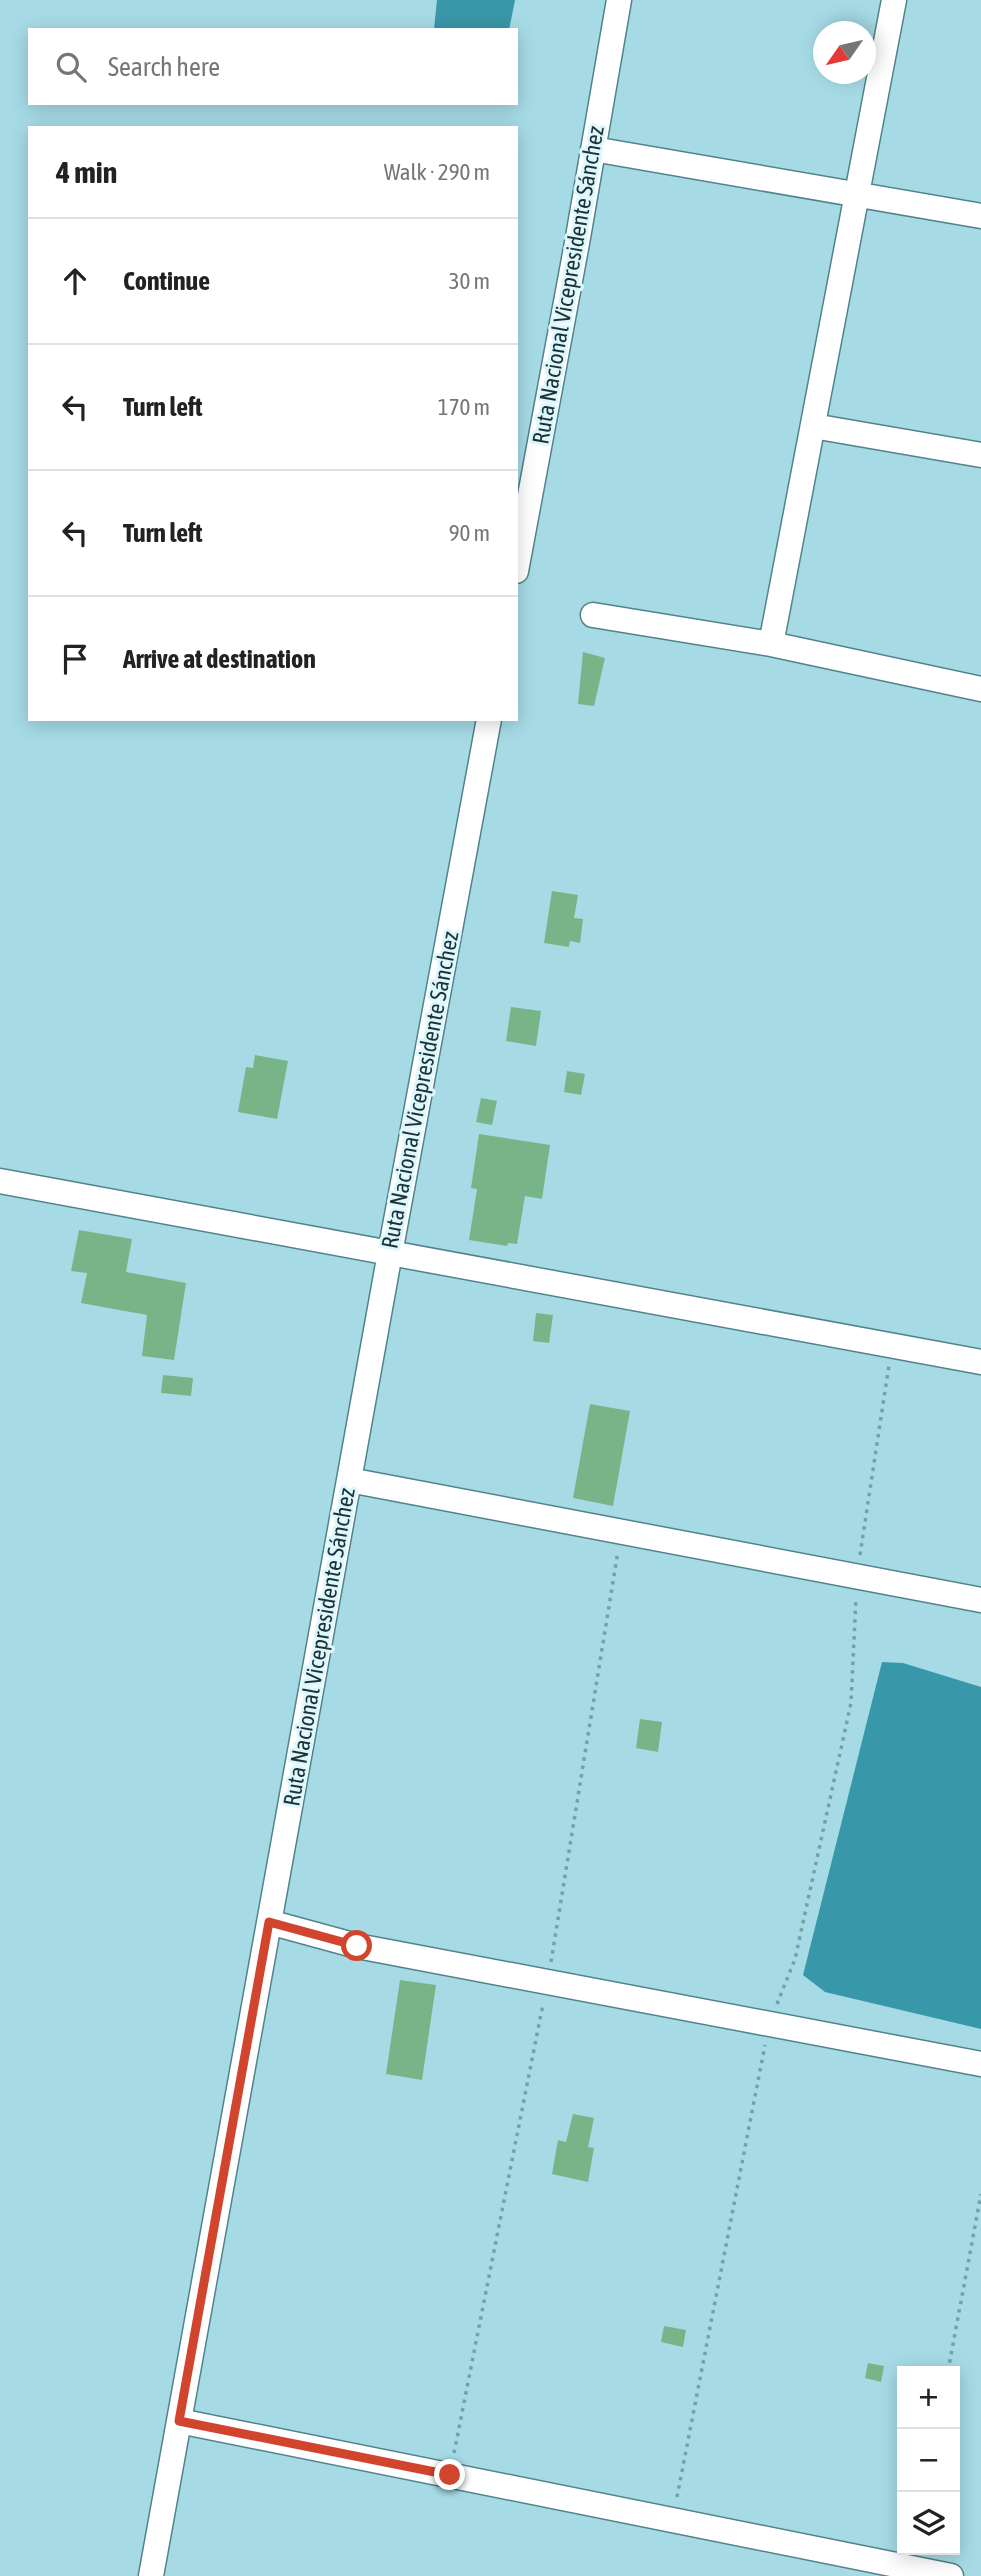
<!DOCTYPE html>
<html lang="en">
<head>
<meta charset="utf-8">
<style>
  :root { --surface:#fff; --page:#f2f2f2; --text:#222; --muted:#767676; --line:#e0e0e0 }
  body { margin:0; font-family:"Asap Condensed",sans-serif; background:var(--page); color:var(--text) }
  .controls { position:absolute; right:21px; bottom:21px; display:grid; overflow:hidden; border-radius:0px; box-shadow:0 4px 18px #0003 }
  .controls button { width:63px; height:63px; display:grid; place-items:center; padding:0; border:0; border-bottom:2px solid var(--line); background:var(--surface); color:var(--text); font:35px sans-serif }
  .compass { position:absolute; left:813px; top:21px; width:63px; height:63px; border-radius:50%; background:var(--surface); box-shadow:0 4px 18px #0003; rotate:236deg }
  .stop { position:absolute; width:21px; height:21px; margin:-16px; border:5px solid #d1452e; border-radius:50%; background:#fff }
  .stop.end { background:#d1452e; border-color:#fff; box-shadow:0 2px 7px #0008 }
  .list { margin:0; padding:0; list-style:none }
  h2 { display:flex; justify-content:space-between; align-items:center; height:91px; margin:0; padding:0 28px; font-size:30px }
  h2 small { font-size:23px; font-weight:400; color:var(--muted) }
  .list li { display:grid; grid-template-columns:46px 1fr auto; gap:21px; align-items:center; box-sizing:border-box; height:126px; padding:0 28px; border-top:2px solid var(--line) }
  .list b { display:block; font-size:26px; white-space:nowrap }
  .list em { font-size:23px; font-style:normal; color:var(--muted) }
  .icon { flex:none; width:38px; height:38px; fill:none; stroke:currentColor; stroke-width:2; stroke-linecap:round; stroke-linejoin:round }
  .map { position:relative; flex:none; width:981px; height:2576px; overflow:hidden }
  .search { position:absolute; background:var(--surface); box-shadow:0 4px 18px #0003; left:28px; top:28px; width:490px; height:77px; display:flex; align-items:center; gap:18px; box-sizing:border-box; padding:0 24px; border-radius:0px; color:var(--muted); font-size:26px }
  .panel { position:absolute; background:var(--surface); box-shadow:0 4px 18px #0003; left:28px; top:126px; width:490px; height:595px; border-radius:0px }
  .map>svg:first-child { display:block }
  .water { fill:#3897a9 }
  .building { fill:#77b588 }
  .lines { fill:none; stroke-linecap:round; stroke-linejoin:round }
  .minor-casing { stroke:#50838e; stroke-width:27 }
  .path { stroke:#76a0a8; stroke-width:3.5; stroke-dasharray:3.5 5; stroke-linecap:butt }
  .minor { stroke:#fff; stroke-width:24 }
  .route { stroke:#d1452e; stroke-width:9 }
  .labels { text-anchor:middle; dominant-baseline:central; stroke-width:6; stroke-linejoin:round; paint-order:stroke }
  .street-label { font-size:23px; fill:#1d3236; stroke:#ddf7fd }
</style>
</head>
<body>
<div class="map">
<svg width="981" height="2576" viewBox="0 0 981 2576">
  <rect width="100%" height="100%" fill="#a6dbe6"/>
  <path class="water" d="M437 0H515L509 30 434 29Z
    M882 1662 903 1663 981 1687V2029L825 1992 803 1975Z"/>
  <path class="building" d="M583 652 605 658 594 706 578 704Z
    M552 891 578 895 574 918 583 919 580 943 570 941 569 947 544 943Z
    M511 1007 541 1011 536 1046 506 1041Z
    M255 1055 288 1061 277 1119 238 1112 246 1067 253 1068Z
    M567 1071 585 1074 581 1095 564 1092Z
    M481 1098 497 1101 492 1125 476 1122Z
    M479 1134 550 1145 542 1199 525 1196 517 1244 508 1243 507 1246 469 1240 477 1189 471 1188Z
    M79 1230 132 1239 126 1272 186 1283 174 1360 142 1356 147 1315 81 1303 87 1273 71 1271Z
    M536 1313 553 1315 549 1343 533 1341Z
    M163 1375 193 1378 191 1396 161 1393Z
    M590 1404 630 1411 613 1506 573 1498Z
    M640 1719 662 1722 658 1752 636 1748Z
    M400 1980 436 1985 422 2080 386 2074Z
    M573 2114 594 2118 588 2147 594 2148 588 2182 552 2174 558 2140 566 2142Z
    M664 2326 686 2330 683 2347 661 2342Z
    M868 2363 884 2366 881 2382 865 2378Z"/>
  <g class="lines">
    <g class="minor-casing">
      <path id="minor" d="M593 149 981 216
        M813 426 981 455
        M516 571 577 243 619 0
        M593 615 771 644 981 689
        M771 644 894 0
        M0 1181 981 1362
        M349 1480 981 1600
        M269 1922 357 1946 981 2064
        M179 2421 951 2576
        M151 2576 390 1253 489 719"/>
    </g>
    <path class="path" d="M860 1555 889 1365
      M551 1962 618 1551
      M777 2004 795 1959 851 1703 856 1598
      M948 2371 981 2194
      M454 2453 543 2004
      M677 2497 765 2045"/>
    <use href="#minor" class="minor"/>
  </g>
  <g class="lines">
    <path class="route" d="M357 1946 269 1922 179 2421 450 2475"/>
  </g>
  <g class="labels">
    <g class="street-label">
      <text transform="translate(568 285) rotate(-80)">Ruta Nacional Vicepresidente Sánchez</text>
      <text transform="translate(420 1090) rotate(-79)">Ruta Nacional Vicepresidente Sánchez</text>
      <text transform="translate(319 1647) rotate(-80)">Ruta Nacional Vicepresidente Sánchez</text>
    </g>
  </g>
</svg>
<div class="controls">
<button>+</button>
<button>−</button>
<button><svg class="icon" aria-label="layers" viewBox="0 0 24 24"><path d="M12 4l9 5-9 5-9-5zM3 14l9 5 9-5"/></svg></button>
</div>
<svg class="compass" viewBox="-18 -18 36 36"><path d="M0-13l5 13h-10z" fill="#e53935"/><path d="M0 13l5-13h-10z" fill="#767676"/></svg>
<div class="stop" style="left:357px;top:1946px"></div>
<div class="stop end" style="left:450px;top:2475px"></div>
<div class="search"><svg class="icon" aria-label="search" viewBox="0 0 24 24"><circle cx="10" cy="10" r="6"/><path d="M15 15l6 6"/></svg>Search here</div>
<section class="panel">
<h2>4 min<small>Walk · 290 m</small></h2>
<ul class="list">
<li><svg class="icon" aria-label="ahead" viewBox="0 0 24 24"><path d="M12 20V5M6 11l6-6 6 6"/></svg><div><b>Continue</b></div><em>30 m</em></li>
<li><svg class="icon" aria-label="left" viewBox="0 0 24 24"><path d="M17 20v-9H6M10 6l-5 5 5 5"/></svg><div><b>Turn left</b></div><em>170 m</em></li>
<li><svg class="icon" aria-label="left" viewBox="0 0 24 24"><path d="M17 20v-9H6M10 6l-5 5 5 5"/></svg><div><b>Turn left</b></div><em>90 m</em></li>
<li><svg class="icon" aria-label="arrive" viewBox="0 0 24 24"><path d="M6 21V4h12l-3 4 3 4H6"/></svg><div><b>Arrive at destination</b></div></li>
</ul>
</section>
</div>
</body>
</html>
